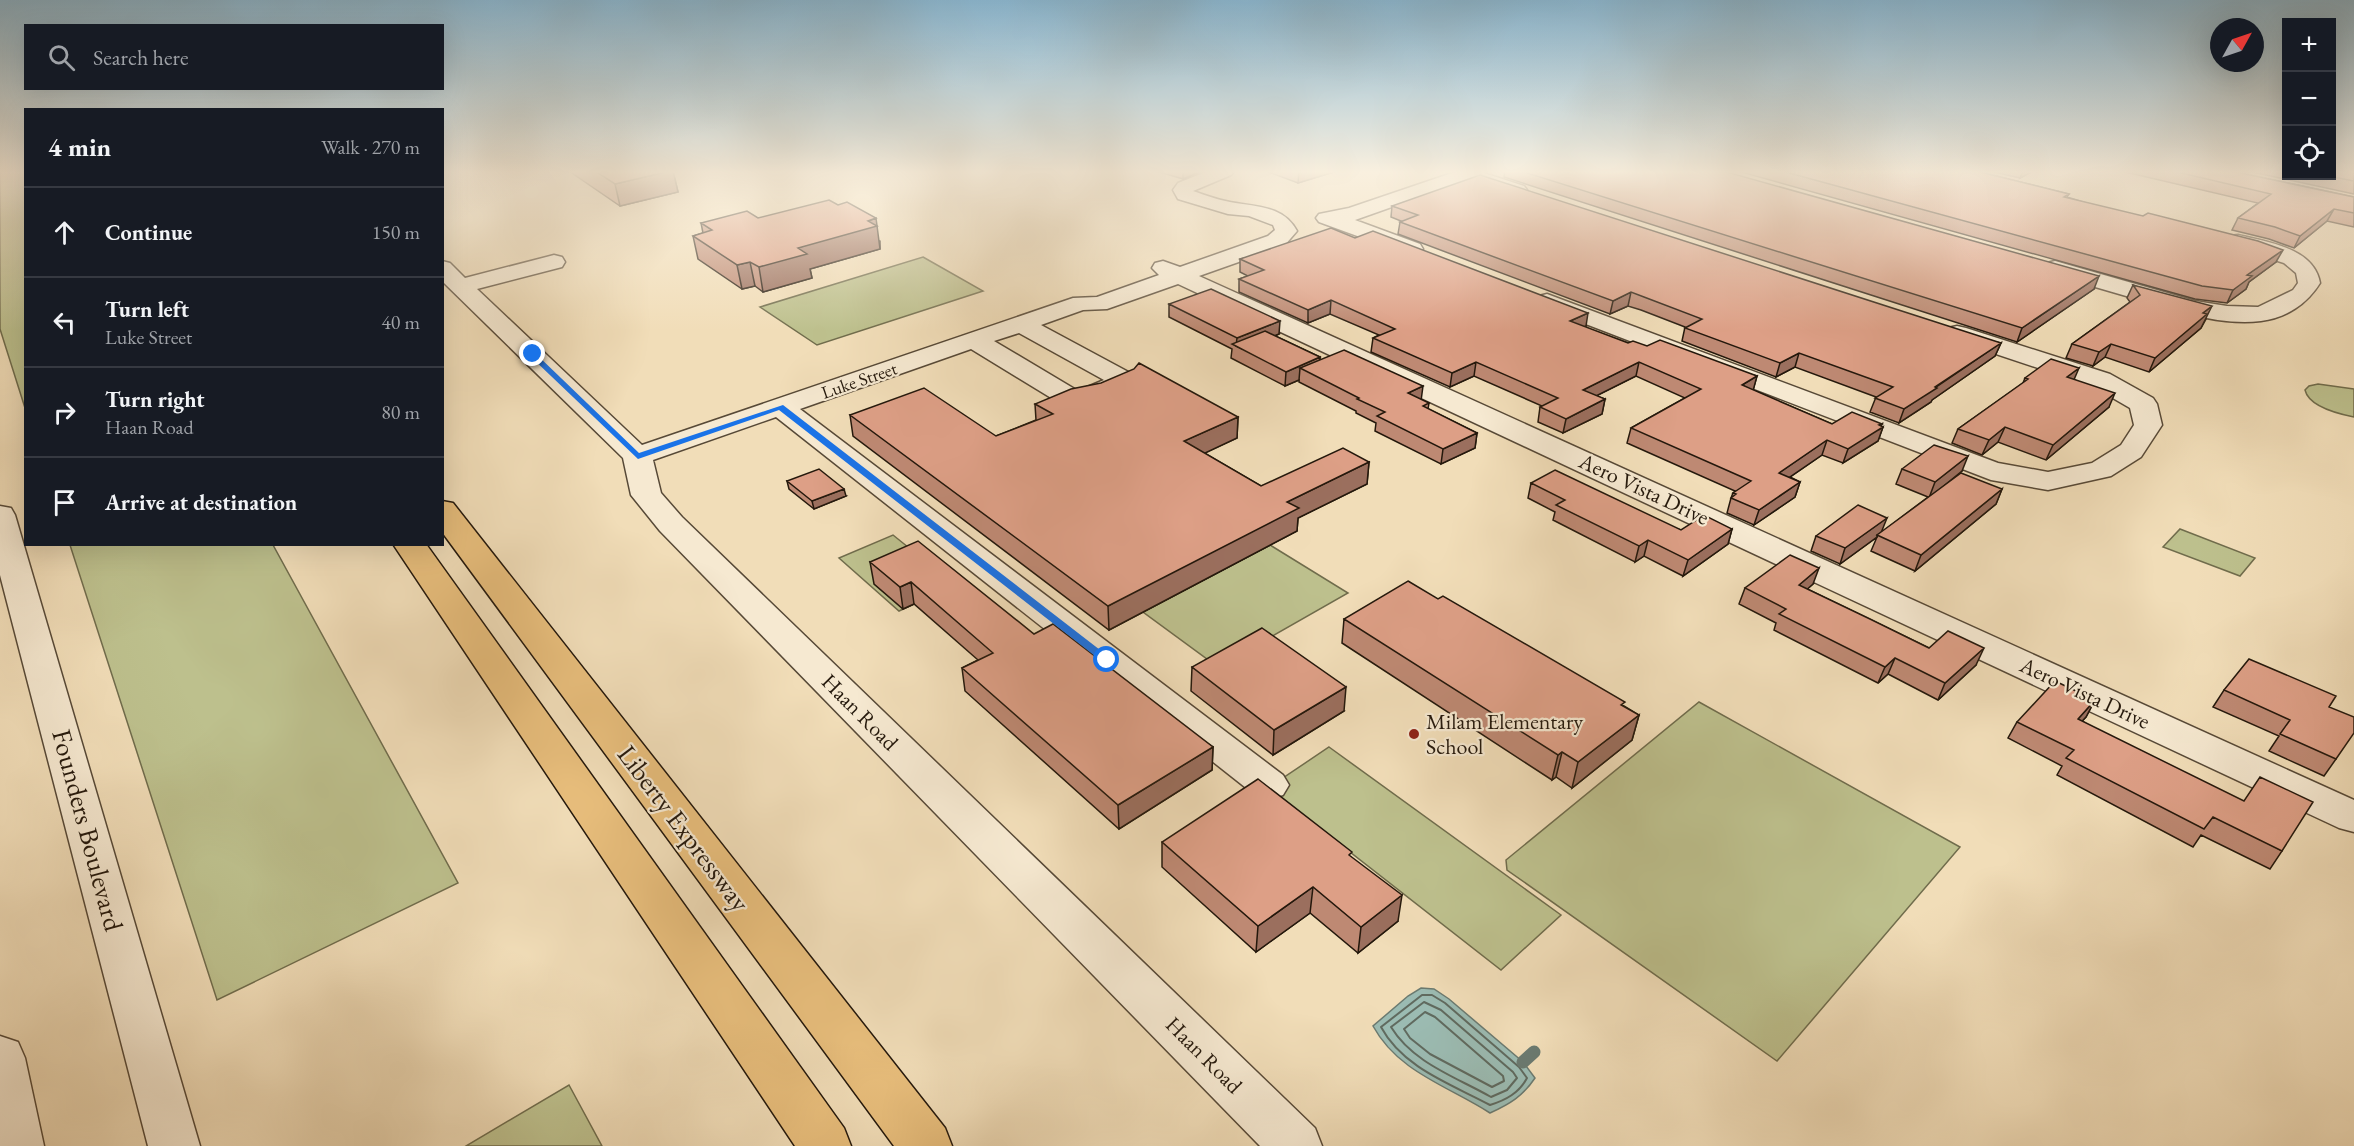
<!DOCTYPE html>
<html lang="en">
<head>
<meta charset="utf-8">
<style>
  :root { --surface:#171b24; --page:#242831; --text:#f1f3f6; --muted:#9ea1a6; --line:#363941 }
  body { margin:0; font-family:"EB Garamond",serif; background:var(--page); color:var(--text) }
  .controls { position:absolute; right:18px; top:18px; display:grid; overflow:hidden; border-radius:0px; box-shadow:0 6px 24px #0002 }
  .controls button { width:54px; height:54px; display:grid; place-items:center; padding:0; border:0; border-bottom:2px solid var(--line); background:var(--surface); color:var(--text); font:30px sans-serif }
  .compass { position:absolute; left:2210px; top:18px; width:54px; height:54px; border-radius:50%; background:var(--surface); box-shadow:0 6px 24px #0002; rotate:50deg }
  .stop { position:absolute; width:18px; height:18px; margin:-14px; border:4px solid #1a73e8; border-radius:50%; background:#fff }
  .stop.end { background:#1a73e8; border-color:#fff; box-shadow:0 2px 6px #0008 }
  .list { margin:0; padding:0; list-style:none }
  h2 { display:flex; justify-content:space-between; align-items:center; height:78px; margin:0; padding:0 24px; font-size:26px }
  h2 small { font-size:20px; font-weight:400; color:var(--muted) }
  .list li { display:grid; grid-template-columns:39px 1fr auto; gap:18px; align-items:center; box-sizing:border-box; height:90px; padding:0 24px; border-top:2px solid var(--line) }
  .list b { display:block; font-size:22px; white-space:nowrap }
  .list p { margin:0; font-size:20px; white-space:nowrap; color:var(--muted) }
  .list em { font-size:20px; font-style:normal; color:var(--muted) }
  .icon { flex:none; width:33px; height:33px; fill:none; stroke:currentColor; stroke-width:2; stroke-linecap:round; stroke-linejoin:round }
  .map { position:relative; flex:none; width:2354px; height:1146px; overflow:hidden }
  .search { position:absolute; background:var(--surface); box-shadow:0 6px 24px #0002; left:24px; top:24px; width:420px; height:66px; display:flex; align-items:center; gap:15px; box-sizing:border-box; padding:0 21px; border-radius:0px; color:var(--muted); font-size:22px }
  .panel { position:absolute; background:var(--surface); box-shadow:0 6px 24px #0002; left:24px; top:108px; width:420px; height:438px; border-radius:0px }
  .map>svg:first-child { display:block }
  .green { fill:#bdc08d; stroke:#706c4c; stroke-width:1.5 }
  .water { fill:#9bbbb2; stroke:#6b7a70; stroke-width:1.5 }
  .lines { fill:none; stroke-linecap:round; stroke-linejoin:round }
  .shore { stroke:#606a5f; stroke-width:2 }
  .stream { stroke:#6b7a70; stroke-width:13 }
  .minor-casing { stroke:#574937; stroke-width:3 }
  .highway-casing { stroke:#24180c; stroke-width:3 }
  .minor { fill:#f6e9d1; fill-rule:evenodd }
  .highway { fill:#e8be7c; fill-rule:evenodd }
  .wall { fill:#be8973; stroke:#24180c; stroke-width:1.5 }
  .shaded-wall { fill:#9b6f5e; stroke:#24180c; stroke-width:1.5 }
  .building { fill:#dd9f86; stroke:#24180c; stroke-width:1.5 }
  .route { fill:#1a73e8 }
  .poi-dot { fill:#8f2418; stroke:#f6e9d1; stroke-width:2 }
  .labels { text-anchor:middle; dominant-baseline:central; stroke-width:4.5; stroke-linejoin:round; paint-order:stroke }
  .far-street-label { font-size:18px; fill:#24180c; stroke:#f6e9d1 }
  .street-label { font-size:22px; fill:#24180c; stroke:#f6e9d1 }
  .poi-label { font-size:22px; fill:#24180c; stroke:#f6e9d1; text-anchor:start }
  .near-street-label { font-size:27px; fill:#24180c; stroke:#f6e9d1 }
</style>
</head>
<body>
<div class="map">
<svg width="2354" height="1146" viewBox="0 0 2354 1146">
  <rect width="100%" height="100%" fill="#f1ddb8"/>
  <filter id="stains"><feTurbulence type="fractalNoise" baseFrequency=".00333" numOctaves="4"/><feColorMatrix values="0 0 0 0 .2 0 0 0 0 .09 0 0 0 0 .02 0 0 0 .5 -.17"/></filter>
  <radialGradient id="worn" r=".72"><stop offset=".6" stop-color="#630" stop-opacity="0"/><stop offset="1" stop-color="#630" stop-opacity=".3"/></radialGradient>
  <path class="green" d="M0 171H25V408L0 329Z
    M923 257 983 291 817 345 760 307Z
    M2318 384 2354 389V417C2339 414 2309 407 2305 390L2309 386Z
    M2180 529 2255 558 2240 576 2163 547Z
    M893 535 955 585 899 611 839 558Z
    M70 545H273L458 883 217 1000Z
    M1270 545 1348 593 1218 667 1143 612Z
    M1699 702 1960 847 1777 1061 1507 870 1506 860Z
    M1329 747 1561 915 1501 970 1268 788Z
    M569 1085 602 1146H466Z"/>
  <path class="water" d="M1421 988 1434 989 1449 999 1523 1062 1535 1078C1523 1096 1510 1104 1490 1113 1448 1086 1398 1072 1373 1026L1408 996Z"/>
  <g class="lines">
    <path class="shore" d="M1422 995H1432L1445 1003 1519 1067 1527 1078C1519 1093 1506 1100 1490 1105 1451 1084 1403 1068 1381 1027Z
      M1424 1002 1441 1010 1513 1072 1517 1078 1507 1090 1491 1097C1456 1077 1413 1063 1391 1027Z
      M1425 1012 1435 1017 1503 1076 1504 1081 1492 1087 1430 1054 1410 1038 1404 1029Z"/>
    <path class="stream" d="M1523 1062 1534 1052"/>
    <g class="minor-casing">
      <path id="minor" d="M1208 171H1234L1231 175 1193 191C1205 195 1218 200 1230 202 1256 207 1283 205 1297 231L1284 246 1199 276 2354 800V832L2339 828 1178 284 1107 309 1083 310 1041 325 1134 375 1138 381 1134 387C1114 395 1088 412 1066 407L971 349 800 409 1283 775 1289 785 1283 795 1269 799 1255 795 776 417 653 460 661 493 682 517 1315 1128 1322 1146H1260L660 531 631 495 623 458 442 281V261L450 263 465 278 554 255 562 257 565 262 562 267 477 289 642 445 1073 298 1097 297 1159 275 1152 268 1155 263 1163 261 1180 267 1268 236 1275 230 1273 225 1249 216 1228 214 1178 199 1173 190 1178 183ZM1019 333 1104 380 1078 391 994 341Z
        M1458 171H1485L1484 173 1524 186 1527 190 1524 194 1517 196 1468 180 1355 220 1420 244 1423 249 1420 254 1412 256 1319 222 1316 218 1319 214 1349 208Z
        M2238 235C2268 242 2314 248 2320 283 2307 304 2286 318 2261 321 2221 326 2177 311 2140 300 2109 291 2078 282 2047 273L2044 268 2047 263 2055 261 2195 301 2227 306 2258 307 2293 290 2298 283 2296 273 2284 263 2230 246 2227 241 2230 236Z
        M1547 294 1998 463 2048 472 2092 463 2121 445 2134 425 2130 408 2092 386 1948 338 1945 333 1948 328 1957 326 1966 328 2110 374 2153 398 2157 404 2162 425 2141 457 2111 476 2048 490 1991 480 1539 306 1535 301 1539 296Z
        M0 506 11 508 15 515 200 1146H148L0 575Z
        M0 1036 18 1042 25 1058 44 1146H0Z"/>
    </g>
    <g class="highway-casing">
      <path id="highway" d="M442 501 453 503 945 1128 952 1146H894L442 532Z
        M393 544H426L844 1128 851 1146H795Z"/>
    </g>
    <use href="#minor" class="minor"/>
    <use href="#highway" class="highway"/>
  </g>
  <path class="wall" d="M569 171H673L678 192 620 206Z
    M1156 171H1201L1183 179Z
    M1266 171H1337L1298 183Z
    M1505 171H1723L2094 289 2017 342 1504 177Z
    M1738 171H1976L2069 194 2067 197 2276 262 2249 282 2246 289 2227 303 2195 299Z
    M1990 171H2033L2020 178Z
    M2121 171H2231L2354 197V227L2327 221 2294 248 2269 239 2232 230 2238 218 2258 203Z
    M2248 171H2286V176H2331L2354 171V194Z
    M1392 206 2001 343 1995 356 1932 400 1931 402 1899 423 1870 412 1876 397 1795 367 1776 377 1682 341 1685 327 1641 310 1628 306 1610 314 1398 234 1400 222 1401 221 1391 217Z
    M758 218 880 241V249L810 269 812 278 763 292 755 286 742 289 698 259 693 236 703 233 701 223Z
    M1355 238 1586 326 1584 327 1628 343 1647 346 1757 376 1753 390 1832 424H1882L1881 426 1883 427 1878 441 1843 463 1822 455 1790 477 1800 482 1795 497 1754 525 1727 513 1731 498 1733 493 1735 491 1627 443 1631 428 1685 398 1636 376 1596 396 1605 399 1602 414 1563 433 1538 422 1540 407 1542 406 1474 376 1450 387 1371 352 1373 338 1379 335 1330 314 1308 323 1239 292V279L1248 276 1240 272V259Z
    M2133 285 2206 319 2201 328 2149 372 2105 357 2093 366 2066 358 2072 344 2130 302 2127 298Z
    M1169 304 1279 334 1275 336 1320 357V360L1429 403 1428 409 1477 433 1475 448 1441 464 1375 431 1376 423 1356 413V411L1299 382V380L1285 386 1231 358 1232 349 1169 317Z
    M2025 378 2074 379 2109 407 2046 460 1998 442 1982 455 1952 443 1958 429 2023 383Z
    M1035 404 1238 417 1237 438 1204 453 1261 486 1369 462 1367 484 1298 518 1297 531 1109 630 853 436 850 415 996 436 1036 420Z
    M1902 469 1962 471 1940 489H2002L1996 504 1915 571 1871 551 1877 537 1840 564 1811 551 1816 536 1882 532 1928 497 1896 484Z
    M787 481 846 496 814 509 789 489Z
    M1531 483 1681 530 1732 529 1728 544 1683 576 1644 556 1635 562 1553 520 1555 512 1528 498Z
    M870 562 1034 634 1213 747 1212 770 1119 829 965 691 962 668 978 660 914 604 903 609 874 584Z
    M1813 584 1807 589 1929 648 1976 665 1938 700 1888 674 1878 683 1774 630 1776 623 1739 604 1745 588Z
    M1344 619 1624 706 1639 715 1632 740 1572 788 1556 777 1552 780 1342 643Z
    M1192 667 1344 711 1273 755 1191 691Z
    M2224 690 2329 707 2336 759 2324 776 2269 751 2279 736 2213 707Z
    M2095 700 2086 717 2082 721 2282 851 2270 869 2201 835 2193 847 2057 775 2062 766 2008 738 2017 722Z
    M1162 842 1351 857 1398 921 1358 953 1310 913 1256 952 1162 867Z"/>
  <path class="shaded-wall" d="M670 171H673L678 192 620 206 615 184Z
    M1183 171H1201L1183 179Z
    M1301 171H1337L1298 183 1299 172Z
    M2023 171H2033L2020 178Z
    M2334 209 2327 221 2294 248 2300 236Z
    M876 218 880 249 810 269 812 278 763 292 759 267 798 248Z
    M2283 250 2276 262 2249 282 2246 289 2227 303 2233 290 2247 275Z
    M750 262 755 286 742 289 737 265Z
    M2099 276 2094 289 2017 342 2022 328Z
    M1631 292 1628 306 1610 314 1613 301Z
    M1331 300 1330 314 1308 323V310Z
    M2212 306 2201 328 2149 372 2155 358 2203 313Z
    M1588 313 1586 326 1567 335 1570 321Z
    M1280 321 1279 334 1242 349 1236 346 1237 338Z
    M2001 343 1995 356 1932 400 1931 402 1899 423 1904 409Z
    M2111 344 2105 357 2093 366 2099 352Z
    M1799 353 1795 367 1776 377 1780 363Z
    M1320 357 1319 371 1300 368 1299 380 1285 386 1286 372Z
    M1476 362 1474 376 1450 387 1452 373Z
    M1639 362 1636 376 1580 404 1583 390Z
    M2079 368 2073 382 2067 377Z
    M1757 376 1753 391 1742 385Z
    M1423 386 1421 401 1408 393Z
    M2115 393 2109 407 2046 460 2053 445Z
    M1605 399 1602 414 1563 433 1566 419Z
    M1238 417 1237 438 1184 463V441Z
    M1882 424 1880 429 1883 427 1878 441 1843 463 1848 449Z
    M2005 427 1998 442 1982 455 1989 440Z
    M1477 433 1475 448 1441 464 1443 449Z
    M1827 440 1822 455 1774 488 1779 473Z
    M1968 456 1962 471 1929 498 1935 482Z
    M1369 462 1367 484 1298 518 1297 531 1109 630 1108 606 1287 502Z
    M1800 482 1795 497 1754 525 1759 510Z
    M844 489 846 496 814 509 812 501Z
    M2002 489 1996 504 1915 571 1921 555Z
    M1887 518 1881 533 1877 535V537L1840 564 1845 548Z
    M1732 529 1728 544 1683 576 1688 560Z
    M1648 540 1644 556 1635 562 1639 546Z
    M1819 568 1813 584 1794 601 1799 585Z
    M911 582 914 604 903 609 900 587Z
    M1984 648 1976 665 1938 700 1945 683Z
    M1895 658 1888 674 1878 683 1885 667Z
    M1346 687 1344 711 1273 755 1274 730Z
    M2095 700 2086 717 2069 735 2078 719Z
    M1639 715 1632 740 1572 788 1578 762Z
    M1213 747 1212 770 1119 829 1118 805Z
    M1562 752 1556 777 1552 780 1558 755Z
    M1313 887 1310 913 1256 952 1258 926Z
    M1402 895 1398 921 1358 953 1361 927Z"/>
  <path class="building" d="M595 171H670L615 184Z
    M1521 171H1723L2099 276 2022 328Z
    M1782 171H1976L2069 194 2064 197 2143 216 2148 213 2258 241 2283 250 2247 275 2252 276 2233 290 2202 286Z
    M2173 171H2231L2354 197V213L2334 209 2300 236 2275 227 2238 218 2271 194Z
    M2331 171H2354V181L2328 176H2331Z
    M1480 175 2001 343 1935 387 1937 388 1904 409 1875 398 1893 387 1799 353 1780 363 1685 328 1702 319 1644 297 1631 292 1613 301 1400 222 1418 215 1392 206Z
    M829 200 838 205 847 202 876 218 868 221 877 226 798 248 807 254 759 267 750 262 737 265 693 236 712 230 701 223 747 211 758 218Z
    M1331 228 1355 238 1373 231 1588 313 1570 321 1628 343 1633 341 1647 346 1660 340 1757 376 1742 385 1832 424 1852 412 1882 424 1879 425 1883 427 1848 449 1827 440 1779 473 1800 482 1759 510 1731 498 1736 494 1733 493 1751 481 1631 428 1701 389 1639 362 1583 390 1605 399 1566 419 1540 407 1558 398 1476 362 1452 373 1373 338 1395 329 1331 300 1308 310 1239 279 1264 270 1240 259Z
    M2133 285 2212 306 2203 313 2207 314 2155 358 2111 344 2099 352 2072 344 2140 295Z
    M1211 289 1280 321 1237 338 1169 304Z
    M1265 331 1320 357 1286 372 1232 344Z
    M1344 350 1423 386 1408 393 1429 403 1423 406 1477 433 1443 449 1377 416 1385 412 1357 399 1359 398 1300 368Z
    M2051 359 2079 368 2067 377 2115 393 2053 445 2005 427 1989 440 1958 429 2028 379 2025 378Z
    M1139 363 1238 417 1184 441 1261 486 1343 448 1369 462 1287 502 1299 508 1108 606 850 415 924 388 996 436 1053 414 1035 404 1071 389 1101 383 1134 369Z
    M1934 445 1968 456 1935 482 1902 469Z
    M819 469 844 489 812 501 787 481Z
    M1555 470 1681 530 1704 515 1732 529 1688 560 1648 540 1639 546 1556 505 1565 500 1531 483Z
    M1961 473 2002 489 1921 555 1877 535Z
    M1858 505 1887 518 1845 548 1816 536Z
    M918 541 1034 634 1053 624 1213 747 1118 805 962 668 993 653 911 582 900 587 870 562Z
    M1790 555 1819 568 1799 585 1870 619 1929 648 1948 631 1984 648 1945 683 1895 658 1885 667 1779 614 1786 609 1745 588Z
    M1408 581 1438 599 1443 596 1625 702 1621 705 1639 715 1578 762 1562 752 1558 755 1344 619Z
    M1262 628 1346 687 1274 730 1192 667Z
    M2249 659 2336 696 2329 707 2354 717V733L2336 759 2280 734 2290 720 2224 690Z
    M2055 681 2095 700 2078 719 2244 801 2260 777 2313 802 2282 851 2213 817 2204 829 2066 758 2074 750 2017 722Z
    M1258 779 1352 852 1349 855 1402 895 1361 927 1313 887 1258 926 1162 842Z"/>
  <linearGradient id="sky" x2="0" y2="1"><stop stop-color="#89b7d2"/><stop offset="0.52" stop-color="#f9f0df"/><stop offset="1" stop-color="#f9f0df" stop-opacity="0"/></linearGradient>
  <rect width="2354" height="331" fill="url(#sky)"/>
  <path class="route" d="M530 353H535L639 453 783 405 1113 660 1111 663H1104L779 410 638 459 530 356Z"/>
  <circle class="poi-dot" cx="1414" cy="734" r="6"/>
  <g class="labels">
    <g class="far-street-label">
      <text transform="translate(859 380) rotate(-19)">Luke Street</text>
    </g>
    <g class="street-label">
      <text transform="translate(1644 489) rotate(25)">Aero Vista Drive</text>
      <text transform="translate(2085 693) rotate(25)">Aero Vista Drive</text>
      <text transform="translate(860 712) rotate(45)">Haan Road</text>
      <text transform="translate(1204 1055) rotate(45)">Haan Road</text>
    </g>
    <g class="poi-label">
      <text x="1426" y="721">Milam Elementary<tspan x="1426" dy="25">School</tspan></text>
    </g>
    <g class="near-street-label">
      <text transform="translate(684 828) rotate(53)">Liberty Expressway</text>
      <text transform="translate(88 830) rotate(75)">Founders Boulevard</text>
    </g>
  </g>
  <rect width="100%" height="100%" filter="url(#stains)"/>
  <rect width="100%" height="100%" fill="url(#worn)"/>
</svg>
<div class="controls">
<button>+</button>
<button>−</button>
<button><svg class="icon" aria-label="locate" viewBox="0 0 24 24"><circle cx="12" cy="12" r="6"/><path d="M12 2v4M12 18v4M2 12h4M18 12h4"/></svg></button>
</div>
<svg class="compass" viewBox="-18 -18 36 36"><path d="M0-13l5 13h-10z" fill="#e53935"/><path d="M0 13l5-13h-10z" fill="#9ea1a6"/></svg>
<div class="stop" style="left:1107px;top:660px"></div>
<div class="stop end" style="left:533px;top:354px"></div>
<div class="search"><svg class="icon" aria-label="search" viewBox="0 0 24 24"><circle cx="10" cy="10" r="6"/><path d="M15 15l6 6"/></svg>Search here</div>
<section class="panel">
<h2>4 min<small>Walk · 270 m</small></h2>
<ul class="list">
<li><svg class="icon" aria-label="ahead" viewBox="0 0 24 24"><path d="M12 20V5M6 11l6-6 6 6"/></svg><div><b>Continue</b></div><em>150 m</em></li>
<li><svg class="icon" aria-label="left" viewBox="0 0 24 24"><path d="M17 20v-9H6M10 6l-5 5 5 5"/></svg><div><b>Turn left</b><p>Luke Street</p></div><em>40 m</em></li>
<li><svg class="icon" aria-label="right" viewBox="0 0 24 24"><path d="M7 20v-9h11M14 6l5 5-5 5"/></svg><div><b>Turn right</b><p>Haan Road</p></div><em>80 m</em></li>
<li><svg class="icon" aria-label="arrive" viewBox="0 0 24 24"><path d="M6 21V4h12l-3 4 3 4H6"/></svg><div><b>Arrive at destination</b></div></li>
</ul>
</section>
</div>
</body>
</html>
